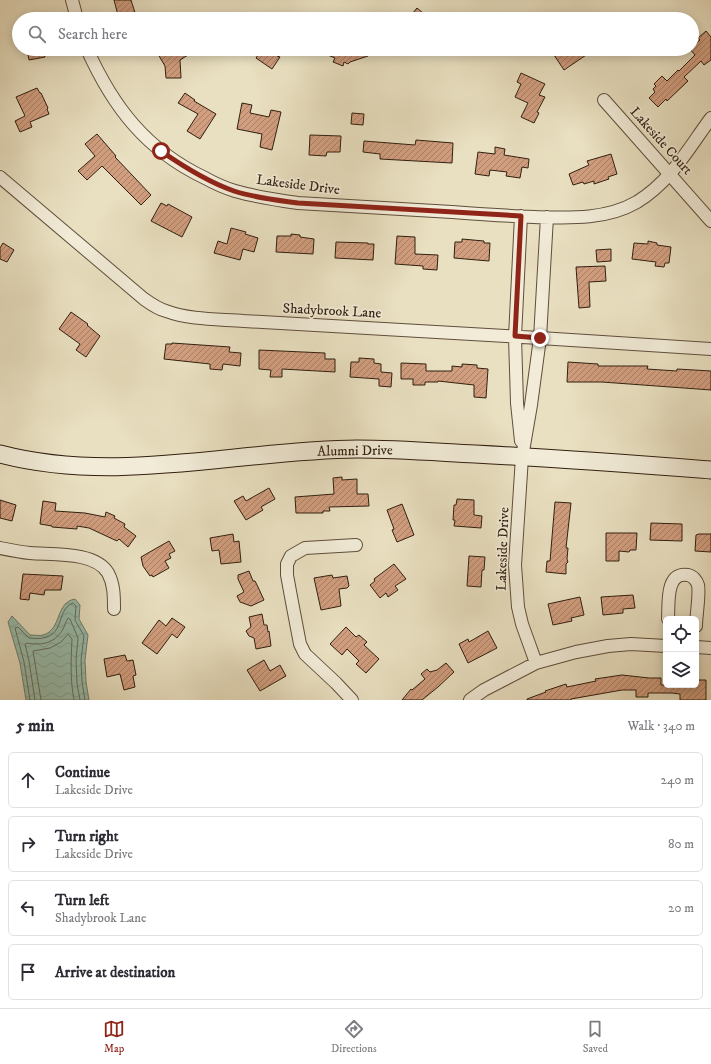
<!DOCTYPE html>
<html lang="en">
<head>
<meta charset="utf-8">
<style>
  :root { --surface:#fff; --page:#f2f2f3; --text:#2b2b33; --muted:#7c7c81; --line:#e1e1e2; --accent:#8f2418 }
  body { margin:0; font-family:"IM FELL DW Pica",serif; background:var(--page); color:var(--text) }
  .controls { position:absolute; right:12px; bottom:12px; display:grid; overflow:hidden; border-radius:6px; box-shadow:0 2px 10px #0003 }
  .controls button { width:36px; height:36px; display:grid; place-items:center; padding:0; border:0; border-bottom:1px solid var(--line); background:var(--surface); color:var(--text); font:20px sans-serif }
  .stop { position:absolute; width:12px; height:12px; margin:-9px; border:3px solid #8f2418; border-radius:50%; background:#fff }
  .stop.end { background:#8f2418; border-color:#fff; box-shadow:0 1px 4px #0008 }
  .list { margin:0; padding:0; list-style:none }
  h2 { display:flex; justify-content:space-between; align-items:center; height:52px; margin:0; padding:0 16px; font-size:17px }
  h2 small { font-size:13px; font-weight:400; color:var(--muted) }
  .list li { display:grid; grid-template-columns:26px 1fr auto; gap:12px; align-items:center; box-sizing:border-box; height:56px; margin:0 8px 8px; padding:0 8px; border:1px solid var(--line); border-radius:6px }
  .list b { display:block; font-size:15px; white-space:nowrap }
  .list p { margin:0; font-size:13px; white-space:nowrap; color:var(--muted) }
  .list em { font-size:13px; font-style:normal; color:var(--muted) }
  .icon { flex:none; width:22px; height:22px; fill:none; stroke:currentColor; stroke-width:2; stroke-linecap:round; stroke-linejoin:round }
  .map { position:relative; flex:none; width:711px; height:700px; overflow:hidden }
  .search { position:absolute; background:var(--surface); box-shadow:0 2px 10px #0003; left:12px; right:12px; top:12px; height:44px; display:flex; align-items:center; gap:10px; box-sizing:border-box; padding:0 14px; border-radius:22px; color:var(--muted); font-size:15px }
  .sheet { height:308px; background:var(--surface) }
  nav { display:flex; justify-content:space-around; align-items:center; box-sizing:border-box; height:56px; border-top:1px solid var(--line); background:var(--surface); font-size:11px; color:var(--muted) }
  nav a { display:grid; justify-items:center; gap:2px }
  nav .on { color:var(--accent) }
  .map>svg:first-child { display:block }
  .water { fill:url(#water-waves); stroke:#6f7e6e }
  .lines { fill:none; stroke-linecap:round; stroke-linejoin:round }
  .shore { stroke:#646e5e; stroke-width:1 }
  .building { fill:url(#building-hatch); stroke:#311e0f }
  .minor-casing { stroke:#5f4e3c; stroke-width:14 }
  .secondary-casing { stroke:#311e0f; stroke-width:19 }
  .minor { stroke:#f1ebd7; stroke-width:12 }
  .secondary { stroke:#f1ebd7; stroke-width:17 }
  .route { stroke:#8f2418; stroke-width:5 }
  .labels { text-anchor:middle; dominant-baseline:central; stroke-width:3.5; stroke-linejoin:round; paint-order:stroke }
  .street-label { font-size:14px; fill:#311e0f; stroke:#f1ebd7 }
</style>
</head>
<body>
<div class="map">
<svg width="711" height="700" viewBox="0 0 711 700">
  <defs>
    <pattern id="water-waves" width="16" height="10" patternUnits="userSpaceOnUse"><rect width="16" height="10" fill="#98beae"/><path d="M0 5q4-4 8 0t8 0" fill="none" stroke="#83a394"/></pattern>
    <pattern id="building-hatch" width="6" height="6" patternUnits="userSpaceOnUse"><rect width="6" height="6" fill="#d19e7f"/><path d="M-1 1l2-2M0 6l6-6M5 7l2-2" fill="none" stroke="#aa8066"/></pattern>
  </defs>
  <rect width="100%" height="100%" fill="#e9e0c1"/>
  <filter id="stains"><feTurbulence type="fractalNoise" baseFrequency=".005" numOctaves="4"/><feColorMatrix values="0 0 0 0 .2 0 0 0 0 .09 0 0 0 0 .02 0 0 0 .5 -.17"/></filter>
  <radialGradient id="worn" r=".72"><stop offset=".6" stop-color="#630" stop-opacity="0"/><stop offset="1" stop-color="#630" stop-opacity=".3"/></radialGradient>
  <path class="water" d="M75 599 80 605 79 619 88 635 85 660 86 682 89 700H26L20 663 8 622 12 616 30 635C34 635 40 636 43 635 62 630 55 602 75 599Z"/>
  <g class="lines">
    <path class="shore" d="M30 700 24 662 15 628 18 627 29 638C69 643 53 611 73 603L76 606 75 620 84 636 81 660 82 682 85 700
      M35 700 29 661 25 644 27 643C42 646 55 643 63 629 65 625 66 621 68 618L70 619 78 638 76 660 77 683 80 700
      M41 700 33 651 50 648 61 642 68 634 72 639C71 660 70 679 74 700"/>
  </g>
  <path class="building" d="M114 0H131L137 19H119Z
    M417 8 430 19H408Z
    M706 31 711 37V60L704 65 701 61 684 77 688 81 667 101 666 99 658 107 649 98 655 92 653 89 656 86 654 84 662 76 667 81 678 70 679 71 695 55 690 49H692V47L700 40 698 38Z
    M27 49H43L45 57 29 60Z
    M155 49H184L188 55 180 60 181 78H166L165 66Z
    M262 49H281L277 56 280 57 272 69 256 58Z
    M313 49H366L368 56 350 62 348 64 344 62 343 66 333 62 335 58Z
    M550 49H595L564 70Z
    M521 73 545 84 539 95 545 97 537 112 539 113 534 123 521 117 528 103 515 97 521 84 517 82Z
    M37 88 40 93H41L48 108 47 109 49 114 30 122 32 127 20 132 15 121 25 116 16 97Z
    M185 93 195 100 194 101 216 114 200 139 187 131 198 114 178 103Z
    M242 103 252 105 250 113 269 117 271 110 281 112 272 150 260 147 262 134 237 129Z
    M352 113 364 114 363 125 351 124Z
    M97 134 116 156 115 157 151 195 141 205 102 166 87 180 78 171 95 156 85 144Z
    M310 135 341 136 340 152H327L326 156 309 155Z
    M416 140 453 143 452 163 380 159V154L363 152 364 141 415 145Z
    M495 147 505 149 504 155 529 159 528 168 522 167 520 178 506 176 507 172 490 170 489 176 475 174 478 152 495 154Z
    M611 154 617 174 608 177 609 179 594 184V181L584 184 583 182 573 185 569 174 589 165 587 161Z
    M161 203 167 206 168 204 192 217 182 237 151 221Z
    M231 228 246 232 245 234 258 238 254 252 243 249 240 260 214 253 218 241 227 244Z
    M291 234 300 235V237L314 239 313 254 276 252 277 236H291Z
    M397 236 415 237V254L438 255 437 270 423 269V266L395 264Z
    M462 239 484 241V243H490L489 261 454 258 455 242H462Z
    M648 241 657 243V245L671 247 669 263H665L664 267 655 266 656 262 632 259 634 243 648 244Z
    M336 242 368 243V244H374L373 260 335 258Z
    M3 243 14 250 7 262 0 259V248Z
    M611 249V261L597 262 596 250Z
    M605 266 606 281 589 282 590 307 579 308 576 267Z
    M71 312 88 324 87 325 100 336 86 357 76 350 80 344 59 329Z
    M172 343 230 347 229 352 241 353 240 366 223 364 222 370 210 369V364L164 359 166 344H172Z
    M259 350 325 353V359H335V372L282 369V377H270L271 370 259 369Z
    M359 358 374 359V363L381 364V372L392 373 391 387 379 386V379L350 377 351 362H359Z
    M568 362 598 364V366H648L647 369 677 371V369L711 371V390L602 382H567Z
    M401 363 426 364V371H452V366L462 367V364L477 365V368L488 369 486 398 474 397V385L438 381V382H425V385H413V379H401Z
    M342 477V480L357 479V494H368L369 506 329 507 330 511H323V513H296L295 497 334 494 333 478Z
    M269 488 275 499 261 507 263 510 246 520 234 501 243 496 246 501Z
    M457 499 474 500V515L482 516 481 528 454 526 455 520H453L454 505H456Z
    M0 500 16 505 12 521 0 518Z
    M43 501 56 503 55 511 85 513 105 517 106 512 115 516 114 518 125 524 124 527 136 536 128 547 119 539 117 541 89 528 77 526V529L52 527V526L40 524Z
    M555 502 571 503 566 548H568L567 559 568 562 566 564V574L546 572 547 561H550Z
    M402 504 414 535 397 542 392 530 394 529 387 510Z
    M651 523 682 524V541L650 540Z
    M606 533H637L636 550H630L629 552 619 551V561H606Z
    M233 534 234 542 239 541 241 562 221 564 219 550 212 551 210 538Z
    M699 534H711V552L695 551 696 535Z
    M169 541 175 551 169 554 171 558 165 561 169 568 153 577 152 575 150 576 143 566 141 557Z
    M469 556 485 557 484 570H482L481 587 467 586Z
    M394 564 406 579 395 586 398 590 388 597 386 593 380 598 370 585 375 581 374 579Z
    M249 571 253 581H255L258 587 264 600 251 606 240 602 237 596 244 592 238 579V575Z
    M23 574 63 576 61 590H45L44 595 30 593 29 600 20 599Z
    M332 575 333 578 347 576 349 586 347 588 339 589 341 606 321 610 314 578Z
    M633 595 635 608 623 609V613L603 615 601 597Z
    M580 597 584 615 571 618 572 621 553 625 548 604Z
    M262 614 264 625H267L268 632 269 631 271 646 256 649 254 638 249 636 246 631 251 627 249 617Z
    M172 618 185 627 177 638 172 634 157 654 142 643 159 620 166 626Z
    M346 627 356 637 359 635 367 642 364 645 379 659 366 673 356 664 359 661 347 649 342 655 330 644Z
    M488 631 497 648 468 663 459 644 468 639 469 642Z
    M125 655 127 661 133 660 136 675 133 676 135 687 124 690 120 674 107 677 104 659Z
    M264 660 270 671 280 665 286 676 260 691 247 670Z
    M446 663 454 672 438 687 422 700H402L411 689 412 690 425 679 421 674 427 669 430 672 437 670Z
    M622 675 649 678H661V685H696V680H706V700H680V694L672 693H648V697H636V690H622L571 699V700H527V699L546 692 545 691 566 684 567 687 596 681 595 679Z"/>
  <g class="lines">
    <g class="minor-casing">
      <path id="minor" d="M72 0 77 19
        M87 49C113 107 146 150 205 178 214 183 225 188 235 191 256 197 277 200 298 203 349 206 401 209 452 212 479 214 507 216 534 217 569 218 606 220 637 202 671 181 688 149 711 118
        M604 100 711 221
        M0 177 144 299C151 304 158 309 166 311 190 320 219 319 244 321L540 338 711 349
        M521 441 517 403 515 337 521 216
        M0 548C10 550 20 552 30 553 52 555 95 551 108 573 114 584 114 596 114 609
        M668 619C669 605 665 571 688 575 693 576 697 581 698 585 700 593 696 616 696 626
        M696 647 711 648
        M536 663 522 624 518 607 515 565 522 457 531 405 540 338 547 217
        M352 700 336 683 305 654 300 644 292 602 287 575V564L291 556 305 548 356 545
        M470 700 484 690 536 663 576 652 608 646 631 644 666 646"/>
    </g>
    <g class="secondary-casing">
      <path id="secondary" d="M0 454C118 485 237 450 357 449 396 449 436 452 475 454 554 458 632 464 711 470"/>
    </g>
    <use href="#minor" class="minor"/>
    <use href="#secondary" class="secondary"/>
  </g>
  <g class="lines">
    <path class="route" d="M161 151C184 167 208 182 234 191 255 198 276 200 298 203L521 216 515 336 540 338"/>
  </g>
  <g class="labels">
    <g class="street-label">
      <text transform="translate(661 141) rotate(48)">Lakeside Court</text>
      <text transform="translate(298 185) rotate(7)">Lakeside Drive</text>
      <text transform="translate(332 311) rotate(3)">Shadybrook Lane</text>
      <text transform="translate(355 451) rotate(-1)">Alumni Drive</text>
      <text transform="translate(503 549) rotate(-88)">Lakeside Drive</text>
    </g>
  </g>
  <rect width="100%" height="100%" filter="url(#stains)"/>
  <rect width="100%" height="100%" fill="url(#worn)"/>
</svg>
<div class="controls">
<button><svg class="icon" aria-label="locate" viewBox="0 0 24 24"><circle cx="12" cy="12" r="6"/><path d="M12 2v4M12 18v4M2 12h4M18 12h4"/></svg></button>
<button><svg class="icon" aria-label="layers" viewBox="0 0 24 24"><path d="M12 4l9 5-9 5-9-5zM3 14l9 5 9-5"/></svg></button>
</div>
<div class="stop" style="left:161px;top:151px"></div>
<div class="stop end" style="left:540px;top:338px"></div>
<div class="search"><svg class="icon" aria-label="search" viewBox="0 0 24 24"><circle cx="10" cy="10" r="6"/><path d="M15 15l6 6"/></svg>Search here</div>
</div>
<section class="sheet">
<h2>5 min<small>Walk · 340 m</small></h2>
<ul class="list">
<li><svg class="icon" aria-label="ahead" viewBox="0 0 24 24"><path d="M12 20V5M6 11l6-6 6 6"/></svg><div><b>Continue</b><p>Lakeside Drive</p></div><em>240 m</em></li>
<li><svg class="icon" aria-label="right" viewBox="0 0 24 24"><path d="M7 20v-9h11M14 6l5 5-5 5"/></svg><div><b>Turn right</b><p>Lakeside Drive</p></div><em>80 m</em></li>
<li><svg class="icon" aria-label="left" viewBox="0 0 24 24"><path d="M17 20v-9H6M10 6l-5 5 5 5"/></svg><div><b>Turn left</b><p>Shadybrook Lane</p></div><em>20 m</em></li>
<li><svg class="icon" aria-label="arrive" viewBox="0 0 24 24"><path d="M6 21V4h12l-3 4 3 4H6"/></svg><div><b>Arrive at destination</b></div></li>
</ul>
</section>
<nav>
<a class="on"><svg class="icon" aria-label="map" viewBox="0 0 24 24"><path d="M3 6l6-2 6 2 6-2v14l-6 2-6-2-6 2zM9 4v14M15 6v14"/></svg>Map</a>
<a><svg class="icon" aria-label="directions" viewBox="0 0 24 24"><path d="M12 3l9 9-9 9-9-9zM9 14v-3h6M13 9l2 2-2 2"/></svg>Directions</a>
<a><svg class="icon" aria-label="saved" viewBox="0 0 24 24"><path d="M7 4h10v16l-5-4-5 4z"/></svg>Saved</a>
</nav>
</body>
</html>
